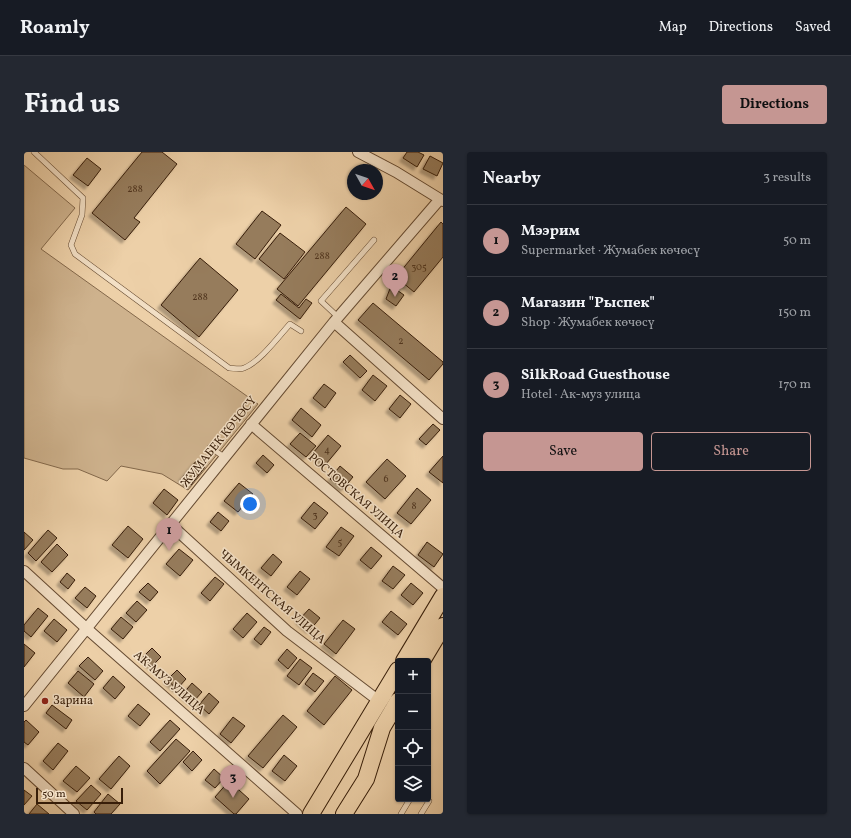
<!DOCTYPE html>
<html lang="en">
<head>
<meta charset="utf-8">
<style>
  :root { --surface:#171b24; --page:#242831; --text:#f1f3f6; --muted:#9ea1a6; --line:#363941; --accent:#c59692 }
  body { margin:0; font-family:Vollkorn,serif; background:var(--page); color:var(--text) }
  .controls { position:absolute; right:12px; bottom:12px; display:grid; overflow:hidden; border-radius:4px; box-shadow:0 1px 3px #0004 }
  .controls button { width:36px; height:36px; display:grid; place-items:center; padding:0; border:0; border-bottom:1px solid var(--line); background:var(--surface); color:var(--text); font:20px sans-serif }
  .compass { position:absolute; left:323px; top:12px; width:36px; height:36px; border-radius:50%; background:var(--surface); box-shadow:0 1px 3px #0004; rotate:130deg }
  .scale { position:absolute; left:12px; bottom:10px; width:87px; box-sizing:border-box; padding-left:4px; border:2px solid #381e09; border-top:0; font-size:11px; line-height:14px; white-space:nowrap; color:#381e09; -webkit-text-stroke:3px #f3e0c6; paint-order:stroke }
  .you { position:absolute; left:226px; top:352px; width:14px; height:14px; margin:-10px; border:3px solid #fff; border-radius:50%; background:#1a73e8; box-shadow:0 0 0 6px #1a73e833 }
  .badge { display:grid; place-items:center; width:26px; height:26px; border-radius:50%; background:var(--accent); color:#111; font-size:13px; font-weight:700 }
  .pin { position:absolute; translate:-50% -33px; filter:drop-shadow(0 1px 2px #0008) }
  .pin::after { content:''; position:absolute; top:21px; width:14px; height:12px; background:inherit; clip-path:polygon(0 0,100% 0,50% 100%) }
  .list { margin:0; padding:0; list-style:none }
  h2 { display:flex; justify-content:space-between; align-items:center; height:52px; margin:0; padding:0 16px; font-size:17px }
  h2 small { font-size:13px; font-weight:400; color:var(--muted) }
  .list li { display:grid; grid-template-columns:26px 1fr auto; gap:12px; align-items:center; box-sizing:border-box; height:72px; padding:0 16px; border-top:1px solid var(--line) }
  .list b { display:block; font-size:15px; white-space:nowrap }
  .list p { margin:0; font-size:13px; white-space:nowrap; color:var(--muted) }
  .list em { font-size:13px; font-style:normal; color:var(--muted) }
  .actions { display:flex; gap:8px; padding:12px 16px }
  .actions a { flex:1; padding:9px 0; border:1px solid var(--accent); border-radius:4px; text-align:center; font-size:14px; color:var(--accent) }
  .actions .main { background:var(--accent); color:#111 }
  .icon { flex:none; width:22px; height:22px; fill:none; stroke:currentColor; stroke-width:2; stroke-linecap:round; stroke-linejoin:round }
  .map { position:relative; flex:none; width:419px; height:662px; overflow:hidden; border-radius:4px }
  header { display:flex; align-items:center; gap:24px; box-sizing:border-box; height:56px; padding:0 20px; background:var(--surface); border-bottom:1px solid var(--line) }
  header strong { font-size:19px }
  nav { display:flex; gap:22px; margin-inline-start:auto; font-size:14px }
  .intro { display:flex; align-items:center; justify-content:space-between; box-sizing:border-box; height:96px; padding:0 24px }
  h1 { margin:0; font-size:28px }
  .button { padding:10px 18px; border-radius:4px; background:var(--accent); color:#111; font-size:14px; font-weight:700 }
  main { display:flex; gap:24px; padding:0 24px }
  aside { flex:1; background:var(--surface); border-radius:4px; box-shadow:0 1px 3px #0004 }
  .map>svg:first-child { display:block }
  .green { fill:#ceb28d; stroke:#83684b }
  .building { fill:#967b5c; stroke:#381e09; filter:url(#shadow) }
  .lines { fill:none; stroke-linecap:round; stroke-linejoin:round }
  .service-casing { stroke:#654a31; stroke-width:6 }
  .minor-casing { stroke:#654a31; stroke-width:12 }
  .primary-casing { stroke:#381e09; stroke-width:18 }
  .service { stroke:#f3e0c6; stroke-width:5 }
  .minor { stroke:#f3e0c6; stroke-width:10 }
  .primary { stroke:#edd0a8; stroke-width:16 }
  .poi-dot { fill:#8f2418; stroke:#f3e0c6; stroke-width:1.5 }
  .labels { text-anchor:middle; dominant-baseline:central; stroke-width:3; stroke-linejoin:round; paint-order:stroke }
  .number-label { font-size:10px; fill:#50351e }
  .street-label { font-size:12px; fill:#381e09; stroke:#f3e0c6 }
  .poi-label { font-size:12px; fill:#381e09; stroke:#f3e0c6; text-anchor:start }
</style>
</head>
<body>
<header>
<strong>Roamly</strong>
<nav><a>Map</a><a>Directions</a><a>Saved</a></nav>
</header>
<div class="intro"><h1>Find us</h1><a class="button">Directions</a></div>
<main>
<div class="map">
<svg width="419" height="662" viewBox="0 0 419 662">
  <defs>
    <filter id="shadow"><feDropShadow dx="-3.5" dy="3.5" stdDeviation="1" flood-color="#0004"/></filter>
  </defs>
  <rect width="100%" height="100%" fill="#edd0a8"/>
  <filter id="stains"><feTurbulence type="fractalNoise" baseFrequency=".005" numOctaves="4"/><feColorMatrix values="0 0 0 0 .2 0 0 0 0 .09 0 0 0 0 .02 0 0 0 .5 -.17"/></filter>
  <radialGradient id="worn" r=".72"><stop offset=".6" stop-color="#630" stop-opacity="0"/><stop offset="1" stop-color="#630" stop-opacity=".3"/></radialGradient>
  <path class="green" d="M0 13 51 56 17 97 234 252 164 338 138 322 97 314 83 329 54 317H39L0 306Z"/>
  <path class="building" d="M118 0H138L153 12 110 66 116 70 101 88 68 61Z
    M383 0H394L400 3 393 15 379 6Z
    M406 4 419 11 413 24 399 17Z
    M63 6 77 17 64 34 49 23Z
    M322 55 342 72 274 154 253 137Z
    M238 59 257 73 231 107 212 92Z
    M417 70 419 72V105L390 140 372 125Z
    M256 81 281 100 260 127 235 107Z
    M176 106 214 138 175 185 137 153Z
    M367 134 380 143 372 154 362 147Z
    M257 142 275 156 282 147 288 151 276 167 252 148Z
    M349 151 419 210V212L405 228 334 168Z
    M326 203 343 219 336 226 319 210Z
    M349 223 363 234 351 249 338 238Z
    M300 232 312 241 301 256 289 246Z
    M376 243 387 252 376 266 365 257Z
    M277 256 297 273 288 285 268 268Z
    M409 272 416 278 402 293 395 287Z
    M276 281 292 294 282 305 266 292Z
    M304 283 317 294 302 312 289 301Z
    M239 303 250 313 243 321 232 311Z
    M419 304V331L405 320Z
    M363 307 382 324 361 347 342 330Z
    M173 308 181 315 167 333 158 326Z
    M316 314 329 325 319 337 306 327Z
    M215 331 229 342 214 360 200 349Z
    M393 336 407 348 387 372 373 361Z
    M140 337 154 348 143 363 129 351Z
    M290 350 304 361 291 377 277 366Z
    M194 360 205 369 197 379 186 370Z
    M104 374 119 387 104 406 88 393Z
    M317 375 330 384 315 404 302 395Z
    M24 378 33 386 12 409 4 401Z
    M0 380 9 388 0 398Z
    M403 390 419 402 410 415 394 403Z
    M33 392 44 403 28 420 17 410Z
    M347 395 358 404 347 417 336 408Z
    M155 397 169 408 156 424 142 412Z
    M249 402 258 410 247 424 237 416Z
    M369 414 381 423 369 437 358 429Z
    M276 419 286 427 273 443 263 435Z
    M43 421 51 428 44 437 36 430Z
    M191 425 200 432 186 449 177 441Z
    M124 431 134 440 126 449 115 440Z
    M387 431 399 441 389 453 377 443Z
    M61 435 72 444 63 456 51 446Z
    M113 449 123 458 112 470 102 461Z
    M14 456 24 464 7 485 0 479V473Z
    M285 457 296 466 286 478 275 468Z
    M367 459 383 472 374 483 358 470Z
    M223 461 233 470 219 486 209 477Z
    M97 465 109 475 99 487 87 477Z
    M30 467 43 478 33 490 20 479Z
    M319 468 331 477 312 502 300 492Z
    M240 475 247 480 237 493 230 487Z
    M0 492 11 501 0 515Z
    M128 496 137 505 128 514 119 505Z
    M263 497 273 506 264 517 254 508Z
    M64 505 79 519 71 528 55 514Z
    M276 507 288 516 275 533 263 524Z
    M153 518 162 527 153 537 143 528Z
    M54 519 70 532 60 545 44 531Z
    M289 521 300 529 291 540 281 532Z
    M89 524 101 535 91 547 79 536Z
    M311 524 328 538 300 573 283 559Z
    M168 531 178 540 169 550 159 542Z
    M185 541 195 550 185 562 175 553Z
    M114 552 126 562 116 574 104 564Z
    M28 553 48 568 42 577 22 561Z
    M259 563 273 575 239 616 224 604Z
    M209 565 221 574 207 591 196 582Z
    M2 568 15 580 4 593 0 590V570Z
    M146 568 156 577 136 599 126 590Z
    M152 587 166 599 136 632 123 619Z
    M34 591 44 599 29 618 19 609Z
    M169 599 178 608 168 619 159 610Z
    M260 603 273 614 261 629 248 619Z
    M95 604 106 614 87 637 75 627Z
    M52 614 66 626 53 640 39 629Z
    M190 617 200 626 191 636 181 628Z
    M205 629 225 647 212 662H210L191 645Z
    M67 633 77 642 63 658 52 649Z
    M0 638 8 644 0 653Z
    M84 642 96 652 87 662H72L70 660Z
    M13 652 25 662H5Z"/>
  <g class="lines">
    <g class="service-casing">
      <path id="service" d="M10 0 59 46 58 63 47 93 51 102 205 216C209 216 216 218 220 216 236 210 255 184 266 172L277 179
        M314 165 297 149 350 88
        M186 295 200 305
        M377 662 386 647
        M397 662 405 649"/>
    </g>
    <g class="minor-casing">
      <path id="minor" d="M334 0 372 20 419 49
        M310 170 419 267
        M227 272 419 436
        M146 372 263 479 355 549
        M0 419 62 476 273 662
        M0 554 310 170 416 47
        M0 616 50 662"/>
    </g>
    <g class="primary-casing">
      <path id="primary" d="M380 509 419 444
        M398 509 419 474
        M287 662 374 518
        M320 662 342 627 358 576 374 549"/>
    </g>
    <use href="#service" class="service"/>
    <use href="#minor" class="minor"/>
    <use href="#primary" class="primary"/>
  </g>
  <circle class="poi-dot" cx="21" cy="549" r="4"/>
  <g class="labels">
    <g class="number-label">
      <text x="111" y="37">288</text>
      <text x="298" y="104">288</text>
      <text x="395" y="115">305</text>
      <text x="176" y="145">288</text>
      <text x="377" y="189">2</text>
      <text x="303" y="298">4</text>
      <text x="362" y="327">6</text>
      <text x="390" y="354">8</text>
      <text x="291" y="363">3</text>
      <text x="316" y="390">5</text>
    </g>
    <g class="street-label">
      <text transform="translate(195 290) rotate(-51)">ЖУМАБЕК КӨЧӨСҮ</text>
      <text transform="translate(332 344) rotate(41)">РОСТОВСКАЯ УЛИЦА</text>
      <text transform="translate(248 445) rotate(41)">ЧЫМКЕНТСКАЯ УЛИЦА</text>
      <text transform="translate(145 531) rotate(41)">АК-МУЗ УЛИЦА</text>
    </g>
    <g class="poi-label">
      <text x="29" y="549">Зарина</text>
    </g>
  </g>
  <rect width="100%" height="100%" filter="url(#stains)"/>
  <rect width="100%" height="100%" fill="url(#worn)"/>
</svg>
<div class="controls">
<button>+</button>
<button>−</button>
<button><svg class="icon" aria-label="locate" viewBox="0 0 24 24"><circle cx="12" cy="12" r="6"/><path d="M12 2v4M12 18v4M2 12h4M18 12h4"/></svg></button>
<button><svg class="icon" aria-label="layers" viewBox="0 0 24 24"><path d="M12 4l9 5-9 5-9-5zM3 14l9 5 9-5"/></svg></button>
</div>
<svg class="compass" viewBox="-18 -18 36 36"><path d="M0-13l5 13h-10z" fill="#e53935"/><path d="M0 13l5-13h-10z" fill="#9ea1a6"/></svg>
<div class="scale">50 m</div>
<div class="you"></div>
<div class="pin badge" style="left:145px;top:399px">1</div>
<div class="pin badge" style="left:371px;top:145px">2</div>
<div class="pin badge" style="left:209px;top:646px">3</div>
</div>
<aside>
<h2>Nearby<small>3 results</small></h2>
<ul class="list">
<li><span class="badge">1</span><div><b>Мээрим</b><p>Supermarket · Жумабек көчөсү</p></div><em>50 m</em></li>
<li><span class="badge">2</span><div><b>Магазин &quot;Рыспек&quot;</b><p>Shop · Жумабек көчөсү</p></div><em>150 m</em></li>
<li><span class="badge">3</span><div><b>SilkRoad Guesthouse</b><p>Hotel · Ак-муз улица</p></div><em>170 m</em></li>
</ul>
<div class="actions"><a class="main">Save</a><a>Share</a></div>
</aside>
</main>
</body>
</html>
